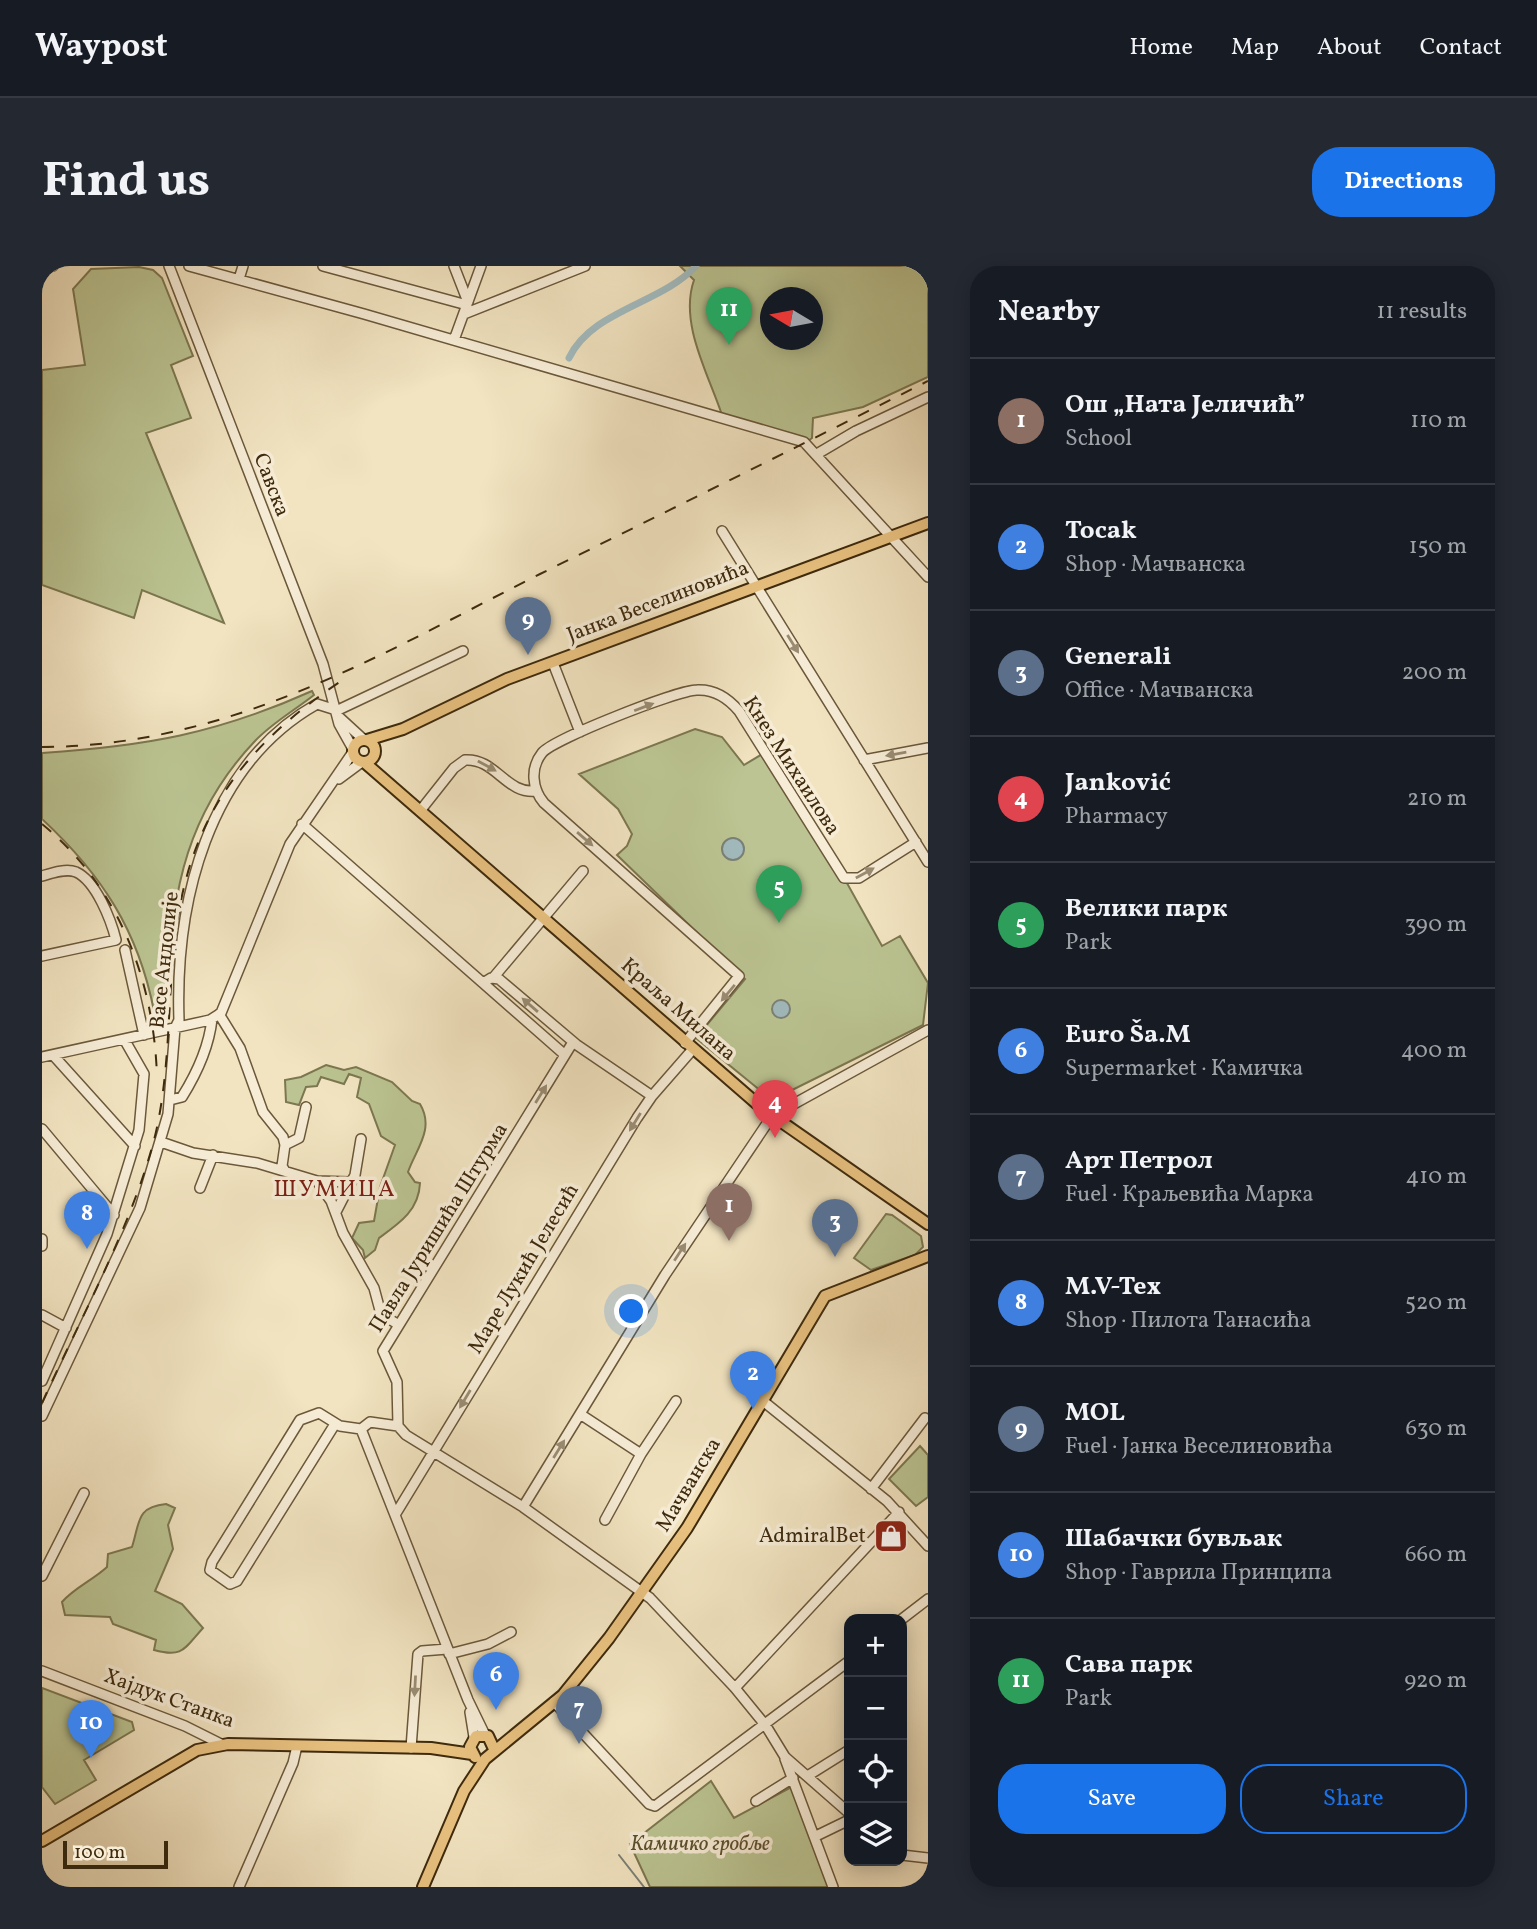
<!DOCTYPE html>
<html lang="en">
<head>
<meta charset="utf-8">
<style>
  :root { --surface:#171b24; --page:#242831; --text:#f1f3f6; --muted:#9ea1a6; --line:#363941; --accent:#1a73e8 }
  body { margin:0; font-family:Vollkorn,serif; background:var(--page); color:var(--text) }
  .controls { position:absolute; right:21px; bottom:21px; display:grid; overflow:hidden; border-radius:14px; box-shadow:0 4px 18px #0003 }
  .controls button { width:63px; height:63px; display:grid; place-items:center; padding:0; border:0; border-bottom:2px solid var(--line); background:var(--surface); color:var(--text); font:35px sans-serif }
  .compass { position:absolute; left:718px; top:21px; width:63px; height:63px; border-radius:50%; background:var(--surface); box-shadow:0 4px 18px #0003; rotate:280deg }
  .scale { position:absolute; left:21px; bottom:18px; width:105px; box-sizing:border-box; padding-left:7px; border:4px solid #3e2a0d; border-top:0; font-size:19px; line-height:24px; white-space:nowrap; color:#3e2a0d; -webkit-text-stroke:5px #f7edd7; paint-order:stroke }
  .you { position:absolute; left:590px; top:1046px; width:24px; height:24px; margin:-18px; border:5px solid #fff; border-radius:50%; background:#1a73e8; box-shadow:0 0 0 10px #1a73e833 }
  .badge { display:grid; place-items:center; width:46px; height:46px; border-radius:50%; background:var(--accent); color:#fff; font-size:23px; font-weight:700 }
  .pin { position:absolute; translate:-50% -58px; filter:drop-shadow(0 2px 4px #0008) }
  .pin::after { content:''; position:absolute; top:37px; width:24px; height:21px; background:inherit; clip-path:polygon(0 0,100% 0,50% 100%) }
  .list { margin:0; padding:0; list-style:none }
  h2 { display:flex; justify-content:space-between; align-items:center; height:91px; margin:0; padding:0 28px; font-size:30px }
  h2 small { font-size:23px; font-weight:400; color:var(--muted) }
  .list li { display:grid; grid-template-columns:46px 1fr auto; gap:21px; align-items:center; box-sizing:border-box; height:126px; padding:0 28px; border-top:2px solid var(--line) }
  .list b { display:block; font-size:26px; white-space:nowrap }
  .list p { margin:0; font-size:23px; white-space:nowrap; color:var(--muted) }
  .list em { font-size:23px; font-style:normal; color:var(--muted) }
  .actions { display:flex; gap:14px; padding:21px 28px }
  .actions a { flex:1; padding:16px 0; border:2px solid var(--accent); border-radius:28px; text-align:center; font-size:24px; color:var(--accent) }
  .actions .main { background:var(--accent); color:#fff }
  .icon { flex:none; width:38px; height:38px; fill:none; stroke:currentColor; stroke-width:2; stroke-linecap:round; stroke-linejoin:round }
  .map { position:relative; flex:none; width:886px; height:1621px; overflow:hidden; border-radius:28px }
  header { display:flex; align-items:center; gap:42px; box-sizing:border-box; height:98px; padding:0 35px; background:var(--surface); border-bottom:2px solid var(--line) }
  header strong { font-size:33px }
  nav { display:flex; gap:38px; margin-inline-start:auto; font-size:24px }
  .intro { display:flex; align-items:center; justify-content:space-between; box-sizing:border-box; height:168px; padding:0 42px }
  h1 { margin:0; font-size:49px }
  .button { padding:18px 32px; border-radius:28px; background:var(--accent); color:#fff; font-size:24px; font-weight:700 }
  main { display:flex; gap:42px; padding:0 42px }
  aside { flex:1; background:var(--surface); border-radius:28px; box-shadow:0 4px 18px #0003 }
  .map>svg:first-child { display:block }
  .green { fill:#bbc492; stroke:#7c7750; stroke-width:2; fill-rule:evenodd }
  .water { fill:#a2bbbf; stroke:#7a8178; stroke-width:2 }
  .lines { fill:none; stroke-linecap:round; stroke-linejoin:round }
  .stream { stroke:#7a8178; stroke-width:2 }
  .canal { stroke:#a2bbbf; stroke-width:7 }
  .minor-casing { stroke:#6b583a; stroke-width:12 }
  .major-casing { stroke:#3e2a0d; stroke-width:14 }
  .minor { stroke:#f7edd7; stroke-width:9 }
  .major { stroke:#e9c280; stroke-width:10 }
  .rail { stroke:#3e2a0d; stroke-width:2; stroke-dasharray:12 12; stroke-linecap:butt }
  .oneway { fill:#9a8c72 }
  .labels { text-anchor:middle; dominant-baseline:central; stroke-width:7; stroke-linejoin:round; paint-order:stroke }
  .street-label { font-size:21px; fill:#3e2a0d; stroke:#f7edd7 }
  .poi-label { font-size:21px; fill:#3e2a0d; stroke:#f7edd7; text-anchor:end }
  .park-label { font-size:21px; font-style:italic; fill:#5d502e; stroke:#f7edd7 }
  .neighbourhood-label { font-size:23px; letter-spacing:2px; fill:#7a1f14; stroke:#f7edd7 }
</style>
</head>
<body>
<header>
<strong>Waypost</strong>
<nav><a>Home</a><a>Map</a><a>About</a><a>Contact</a></nav>
</header>
<div class="intro"><h1>Find us</h1><a class="button">Directions</a></div>
<main>
<div class="map">
<svg width="886" height="1621" viewBox="0 0 886 1621">
  <rect width="100%" height="100%" fill="#f2e4c1"/>
  <filter id="stains"><feTurbulence type="fractalNoise" baseFrequency=".00286" numOctaves="4"/><feColorMatrix values="0 0 0 0 .2 0 0 0 0 .09 0 0 0 0 .02 0 0 0 .5 -.17"/></filter>
  <radialGradient id="worn" r=".72"><stop offset=".6" stop-color="#630" stop-opacity="0"/><stop offset="1" stop-color="#630" stop-opacity=".3"/></radialGradient>
  <path class="green" d="M638 0H886V111L821 141 771 152 770 172 766 175 680 149C666 107 637 57 652 14ZM729 32H771V74H729Z
    M97 1 111 4 120 12 151 90 129 99 149 152 104 167 182 357 100 324 92 352 0 319V104L43 99 31 23 49 3Z
    M270 425 272 429C253 444 230 457 213 475 136 556 130 640 123 745H112C96 664 60 609 0 553V487C104 480 174 468 270 425Z
    M653 463 680 471 702 499 722 487 796 601 840 680 858 670 886 717 881 759 730 834 654 772 703 713 575 589 585 580 590 568 576 543 537 508Z
    M284 799 302 804 314 801 350 816 370 835 378 838C393 863 374 883 366 906L373 916 378 917C377 944 358 957 337 972L333 984 323 992 321 984 310 972 317 957 332 955 338 921 353 879 339 870 327 838 315 831 319 812 307 808 302 818 279 811 275 820 264 821 257 839 244 836 243 814 259 811Z
    M844 948 850 949 879 970 881 981 873 989 829 1004 812 992Z
    M878 1180 886 1189V1231L874 1240 847 1213Z
    M124 1238 133 1242 126 1259 131 1283 113 1325 140 1338 161 1362C142 1383 141 1392 112 1384L114 1374 71 1358 68 1351 23 1349 20 1336C32 1322 51 1314 65 1301L66 1288 90 1281C98 1256 94 1241 124 1238Z
    M0 1422 90 1456 92 1464 42 1494 54 1514 13 1538 0 1521Z
    M669 1515 692 1552 755 1518 789 1621H608L588 1578Z"/>
  <path class="water" d="M680 583a11 11 0 1 1 22 0a11 11 0 1 1-22 0Z
    M730 743a9 9 0 1 1 18 0a9 9 0 1 1-18 0Z"/>
  <g class="lines">
    <path class="stream" d="M577 1589 602 1621"/>
    <path class="canal" d="M527 92C550 44 619 38 654 0"/>
    <g class="minor-casing">
      <path id="minor" d="M127 0 281 398 297 458 311 483
        M147 0 322 48 762 176 886 311
        M281 0 425 39
        M412 0 426 36
        M0 1 11 0
        M197 13 201 0
        M422 48 543 0
        M412 74 439 0
        M775 188 814 165 886 131
        M680 265 886 596
        M511 397 538 466
        M294 445 421 385
        M297 451 321 473
        M822 494 886 482
        M297 513 320 496
        M378 545 412 502 423 494C454 492 464 529 495 525
        M260 558 523 789
        M0 610C10 607 24 602 34 606 54 615 69 654 74 674L0 690
        M83 684 102 769
        M451 712 541 605
        M441 717 449 712 457 713 535 779 610 830
        M177 748 198 782 221 846 241 871 243 879 240 900 243 905
        M643 777 697 710 502 537C490 523 488 502 500 487 511 473 636 424 655 424 672 423 686 432 697 445L802 612H817L874 576
        M11 789 93 880
        M0 791 168 754 179 747 248 578 311 486
        M128 834 140 831C155 807 167 781 170 753
        M0 863 72 949
        M119 876 151 887 215 897 275 915 289 935 301 967 332 1022 339 1048 357 1059
        M243 879 257 872 264 841
        M275 915 308 916
        M158 922 171 889
        M294 946 313 909 319 873
        M0 973V980
        M0 1049 24 1062
        M0 1115 65 968 97 864 102 808 82 773
        M721 1135 845 1235 886 1280
        M538 1148 599 1188
        M0 1150 98 942 126 848 133 762 137 754C133 638 165 500 275 438L294 444
        M293 1158 195 1315 188 1318 168 1304 170 1296 258 1154 277 1147 298 1160 319 1163
        M356 1160 355 1116 341 1085 531 776
        M319 1163 328 1156 356 1160 364 1169 481 1241 608 1332 693 1422 724 1460 743 1491 807 1547
        M319 1163 426 1434 443 1469
        M829 1223 883 1152
        M481 1241 623 1009 730 850 886 764
        M353 1249 595 852 610 830 651 783
        M563 1254 599 1188 634 1135
        M0 1310 42 1227
        M860 1353 886 1333
        M407 1388 446 1378 469 1366
        M0 1405 143 1460 181 1479
        M693 1422 857 1246
        M512 1436 607 1538 613 1540 807 1395
        M428 1446 432 1471
        M369 1482 376 1388 380 1385 405 1383
        M743 1493 791 1621
        M767 1509 807 1484
        M714 1535 751 1512
        M774 1570 807 1554
        M860 1589 886 1592
        M197 1621 251 1497 255 1480"/>
    </g>
    <g class="major-casing">
      <path id="major" d="M311 485a11 11 0 1 1 22 0a11 11 0 1 1-22 0Z
        M325 474 361 463 465 413 886 257
        M322 496 721 843 886 958
        M433 1491 428 1481 434 1470H446L452 1483
        M0 1575 155 1484 186 1478 389 1482 430 1488
        M381 1621 422 1525 443 1493 521 1429 567 1372 645 1262 783 1030 886 990"/>
    </g>
    <use href="#minor" class="minor"/>
    <use href="#major" class="major"/>
    <path class="rail" d="M0 481C188 480 335 390 498 308 628 244 757 180 886 115
      M0 558C77 621 112 714 115 811
      M0 1137C38 1053 91 958 113 870 129 803 125 733 134 665 149 548 203 480 299 415"/>
  </g>
  <defs><path id="oneway-solid" d="M-6-.8H1V-3.2L6.5 0L1 3.2V.8H-6Z" transform="scale(1.75)"/></defs>
  <g class="oneway">
    <use href="#oneway-solid" transform="translate(751 378) rotate(58)"/>
    <use href="#oneway-solid" transform="translate(602 441) rotate(-21)"/>
    <use href="#oneway-solid" transform="translate(854 488) rotate(170)"/>
    <use href="#oneway-solid" transform="translate(445 500) rotate(29)"/>
    <use href="#oneway-solid" transform="translate(543 573) rotate(41)"/>
    <use href="#oneway-solid" transform="translate(823 607) rotate(-29)"/>
    <use href="#oneway-solid" transform="translate(686 727) rotate(130)"/>
    <use href="#oneway-solid" transform="translate(488 739) rotate(-139)"/>
    <use href="#oneway-solid" transform="translate(499 828) rotate(-58)"/>
    <use href="#oneway-solid" transform="translate(593 856) rotate(122)"/>
    <use href="#oneway-solid" transform="translate(638 986) rotate(-57)"/>
    <use href="#oneway-solid" transform="translate(423 1133) rotate(121)"/>
    <use href="#oneway-solid" transform="translate(517 1183) rotate(-58)"/>
    <use href="#oneway-solid" transform="translate(373 1420) rotate(93)"/>
  </g>
  <defs>
    <g id="shop-square" transform="scale(1.75)"><rect x="-9" y="-9" width="18" height="18" rx="4" fill="#8f2418" stroke="#f7edd7"/><path d="M-5-2.5h2.3a2.7 3.5 0 0 1 5.4 0H5L5.5 6h-11ZM-1.5-2.5h3a1.5 2.3 0 0 0-3 0Z" fill="#fff"/></g>
  </defs>
  <g fill-rule="evenodd">
    <use href="#shop-square" x="849" y="1270"/>
  </g>
  <g class="labels">
    <g class="street-label">
      <text transform="translate(229 219) rotate(69)">Савска</text>
      <text transform="translate(616 336) rotate(-21)">Јанка Веселиновића</text>
      <text transform="translate(749 500) rotate(57)">Кнез Михаилова</text>
      <text transform="translate(123 694) rotate(-84)">Васе Андолије</text>
      <text transform="translate(636 744) rotate(41)">Краља Милана</text>
      <text transform="translate(397 962) rotate(-58)">Павла Јуришића Штурма</text>
      <text transform="translate(482 1003) rotate(-59)">Маре Лукић Јелесић</text>
      <text transform="translate(647 1219) rotate(-59)">Мачванска</text>
      <text transform="translate(127 1433) rotate(20)">Хајдук Станка</text>
    </g>
    <g class="poi-label">
      <text x="824" y="1270">AdmiralBet</text>
    </g>
    <g class="park-label">
      <text x="658" y="1578">Камичко гробље</text>
    </g>
    <g class="neighbourhood-label">
      <text x="293" y="924">ШУМИЦА</text>
    </g>
  </g>
  <rect width="100%" height="100%" filter="url(#stains)"/>
  <rect width="100%" height="100%" fill="url(#worn)"/>
</svg>
<div class="controls">
<button>+</button>
<button>−</button>
<button><svg class="icon" aria-label="locate" viewBox="0 0 24 24"><circle cx="12" cy="12" r="6"/><path d="M12 2v4M12 18v4M2 12h4M18 12h4"/></svg></button>
<button><svg class="icon" aria-label="layers" viewBox="0 0 24 24"><path d="M12 4l9 5-9 5-9-5zM3 14l9 5 9-5"/></svg></button>
</div>
<svg class="compass" viewBox="-18 -18 36 36"><path d="M0-13l5 13h-10z" fill="#e53935"/><path d="M0 13l5-13h-10z" fill="#9ea1a6"/></svg>
<div class="scale">100 m</div>
<div class="you"></div>
<div class="pin badge" style="left:687px;top:975px;background:#8d6e63">1</div>
<div class="pin badge" style="left:711px;top:1143px;background:#3f7fe0">2</div>
<div class="pin badge" style="left:793px;top:991px;background:#5c6f8a">3</div>
<div class="pin badge" style="left:733px;top:872px;background:#e0444e">4</div>
<div class="pin badge" style="left:737px;top:657px;background:#2e9e5b">5</div>
<div class="pin badge" style="left:454px;top:1444px;background:#3f7fe0">6</div>
<div class="pin badge" style="left:537px;top:1478px;background:#5c6f8a">7</div>
<div class="pin badge" style="left:45px;top:983px;background:#3f7fe0">8</div>
<div class="pin badge" style="left:486px;top:389px;background:#5c6f8a">9</div>
<div class="pin badge" style="left:49px;top:1492px;background:#3f7fe0">10</div>
<div class="pin badge" style="left:687px;top:79px;background:#2e9e5b">11</div>
</div>
<aside>
<h2>Nearby<small>11 results</small></h2>
<ul class="list">
<li><span class="badge" style="background:#8d6e63">1</span><div><b>Ош „Ната Јеличић”</b><p>School</p></div><em>110 m</em></li>
<li><span class="badge" style="background:#3f7fe0">2</span><div><b>Tocak</b><p>Shop · Мачванска</p></div><em>150 m</em></li>
<li><span class="badge" style="background:#5c6f8a">3</span><div><b>Generali</b><p>Office · Мачванска</p></div><em>200 m</em></li>
<li><span class="badge" style="background:#e0444e">4</span><div><b>Janković</b><p>Pharmacy</p></div><em>210 m</em></li>
<li><span class="badge" style="background:#2e9e5b">5</span><div><b>Велики парк</b><p>Park</p></div><em>390 m</em></li>
<li><span class="badge" style="background:#3f7fe0">6</span><div><b>Euro Ša.M</b><p>Supermarket · Камичка</p></div><em>400 m</em></li>
<li><span class="badge" style="background:#5c6f8a">7</span><div><b>Арт Петрол</b><p>Fuel · Краљевића Марка</p></div><em>410 m</em></li>
<li><span class="badge" style="background:#3f7fe0">8</span><div><b>M.V-Tex</b><p>Shop · Пилота Танасића</p></div><em>520 m</em></li>
<li><span class="badge" style="background:#5c6f8a">9</span><div><b>MOL</b><p>Fuel · Јанка Веселиновића</p></div><em>630 m</em></li>
<li><span class="badge" style="background:#3f7fe0">10</span><div><b>Шабачки бувљак</b><p>Shop · Гаврила Принципа</p></div><em>660 m</em></li>
<li><span class="badge" style="background:#2e9e5b">11</span><div><b>Сава парк</b><p>Park</p></div><em>920 m</em></li>
</ul>
<div class="actions"><a class="main">Save</a><a>Share</a></div>
</aside>
</main>
</body>
</html>
